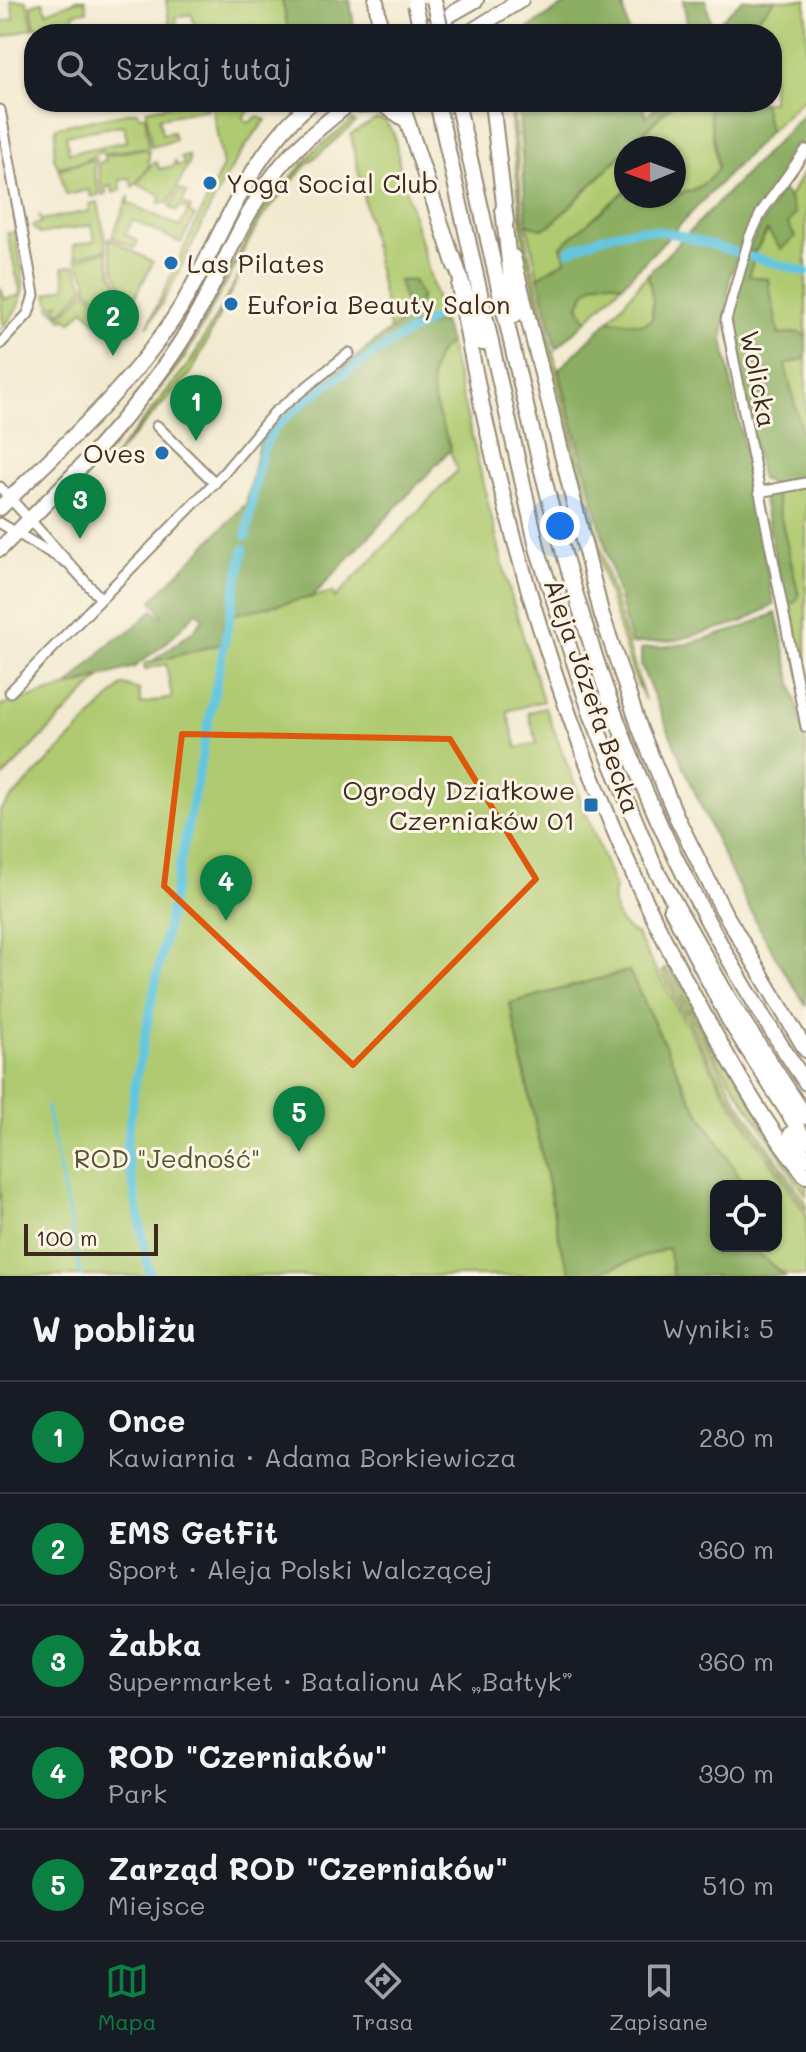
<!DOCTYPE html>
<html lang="pl">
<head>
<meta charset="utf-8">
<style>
  :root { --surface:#171b24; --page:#242831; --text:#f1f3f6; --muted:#9ea1a6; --line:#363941; --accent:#0b8043 }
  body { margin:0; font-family:Mali,sans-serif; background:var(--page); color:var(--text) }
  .controls { position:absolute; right:24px; bottom:24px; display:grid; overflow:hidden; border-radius:16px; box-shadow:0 2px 6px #0004 }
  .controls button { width:72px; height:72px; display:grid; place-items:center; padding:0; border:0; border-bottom:2px solid var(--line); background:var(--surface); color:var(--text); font:40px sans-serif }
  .compass { position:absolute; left:614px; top:136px; width:72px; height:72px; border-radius:50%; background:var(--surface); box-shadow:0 2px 6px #0004; rotate:269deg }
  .scale { position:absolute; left:24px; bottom:20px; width:134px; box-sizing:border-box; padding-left:8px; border:4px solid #3b2a1e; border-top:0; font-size:22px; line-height:28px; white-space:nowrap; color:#3b2a1e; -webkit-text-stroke:6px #fcf5e5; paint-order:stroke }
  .you { position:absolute; left:560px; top:526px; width:28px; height:28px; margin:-20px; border:6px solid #fff; border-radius:50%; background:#1a73e8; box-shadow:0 0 0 12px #1a73e833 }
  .badge { display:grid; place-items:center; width:52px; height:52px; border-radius:50%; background:var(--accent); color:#fff; font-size:26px; font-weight:700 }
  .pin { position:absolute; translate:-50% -66px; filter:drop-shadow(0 2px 4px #0008) }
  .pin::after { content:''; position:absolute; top:42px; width:28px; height:24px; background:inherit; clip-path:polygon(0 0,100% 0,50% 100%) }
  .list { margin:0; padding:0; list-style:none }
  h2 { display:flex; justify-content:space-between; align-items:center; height:104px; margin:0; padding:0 32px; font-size:34px }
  h2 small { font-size:26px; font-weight:400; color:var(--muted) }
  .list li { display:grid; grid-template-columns:52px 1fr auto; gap:24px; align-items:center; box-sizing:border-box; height:112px; padding:0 32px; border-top:2px solid var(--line) }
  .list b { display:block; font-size:30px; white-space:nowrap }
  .list p { margin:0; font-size:26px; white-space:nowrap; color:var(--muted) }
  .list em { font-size:26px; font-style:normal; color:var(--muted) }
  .icon { flex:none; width:44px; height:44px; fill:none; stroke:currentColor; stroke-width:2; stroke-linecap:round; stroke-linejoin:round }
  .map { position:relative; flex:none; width:806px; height:1276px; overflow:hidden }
  .search { position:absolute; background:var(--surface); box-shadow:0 2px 6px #0004; left:24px; right:24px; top:24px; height:88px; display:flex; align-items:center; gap:20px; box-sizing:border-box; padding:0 28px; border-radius:32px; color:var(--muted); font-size:30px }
  .sheet { height:664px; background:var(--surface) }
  nav { display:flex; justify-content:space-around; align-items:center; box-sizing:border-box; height:112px; border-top:2px solid var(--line); background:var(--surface); font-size:22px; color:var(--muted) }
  nav a { display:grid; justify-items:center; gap:4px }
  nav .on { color:var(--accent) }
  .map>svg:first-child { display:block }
  .green { fill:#afca6f; stroke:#757a46; stroke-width:2 }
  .forest { fill:#8bae62; stroke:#636c40; stroke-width:2 }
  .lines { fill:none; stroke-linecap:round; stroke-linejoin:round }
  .stream { stroke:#63c6e0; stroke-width:3 }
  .canal { stroke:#63c6e0; stroke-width:9 }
  .street-casing { stroke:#968a77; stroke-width:13 }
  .secondary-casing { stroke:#968a77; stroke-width:18 }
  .primary-casing { stroke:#968a77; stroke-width:18 }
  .street { stroke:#fff; stroke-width:9 }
  .secondary { stroke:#fff; stroke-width:14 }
  .primary { stroke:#fff; stroke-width:14 }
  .primary-bridge-casing { stroke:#968a77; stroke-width:18; stroke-linecap:butt }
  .primary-bridge { stroke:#fff; stroke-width:14 }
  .marked { fill:none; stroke:#df570d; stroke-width:6; stroke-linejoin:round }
  .poi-dot { fill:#1f6fb2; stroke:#fcf5e5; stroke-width:3 }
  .labels { text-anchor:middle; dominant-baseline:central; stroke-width:6; stroke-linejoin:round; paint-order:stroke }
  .poi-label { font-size:26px; fill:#3b2a1e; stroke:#fcf5e5; text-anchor:start }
  .street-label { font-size:26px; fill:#3b2a1e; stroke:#fcf5e5 }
  .park-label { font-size:26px; fill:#585232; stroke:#fcf5e5 }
</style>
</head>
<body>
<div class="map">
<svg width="806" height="1276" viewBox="0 0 806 1276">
  <rect width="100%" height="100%" fill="#fcf5e5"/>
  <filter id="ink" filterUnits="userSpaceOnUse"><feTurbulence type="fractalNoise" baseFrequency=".0125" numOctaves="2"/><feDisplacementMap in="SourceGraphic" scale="16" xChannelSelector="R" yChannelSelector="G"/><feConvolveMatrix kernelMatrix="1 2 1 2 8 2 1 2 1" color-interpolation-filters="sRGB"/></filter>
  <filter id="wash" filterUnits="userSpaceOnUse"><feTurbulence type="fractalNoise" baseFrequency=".006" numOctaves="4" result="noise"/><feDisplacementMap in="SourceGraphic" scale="32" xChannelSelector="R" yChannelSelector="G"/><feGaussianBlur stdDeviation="1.8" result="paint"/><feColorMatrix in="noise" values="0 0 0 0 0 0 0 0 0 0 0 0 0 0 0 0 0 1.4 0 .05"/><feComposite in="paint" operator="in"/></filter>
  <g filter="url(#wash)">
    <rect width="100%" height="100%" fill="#f2ead0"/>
    <path class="green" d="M11 0 27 1 33 28 0 38V22L14 19Z
      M77 0H85L87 11 73 13 74 20 35 27 31 5 43 2 47 12Z
      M166 0H282L289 34H198L191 14 176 17 178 34H171Z
      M775 0H806V96L769 132 763 102H772V34H742Z
      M185 102H207L208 109 159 118 162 134 173 132 175 140 152 147 146 110Z
      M211 102H257L243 118 248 123 257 117 266 120C213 181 192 260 147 327L223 166Z
      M509 102H512C519 154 519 206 530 258L610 585 645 700 633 674 606 586 524 249Z
      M674 102H717L709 110 718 168C708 185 693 192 674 194V148H629Z
      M137 111 140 116H145L149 147 102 154V146L127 141 124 125 66 135 69 153 99 147V153L82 162 58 167 54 158 56 127Z
      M376 119 385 121 394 134 401 172 444 325 416 331 399 281 410 318 390 330 351 134Z
      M353 120 355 123 305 166 261 219 186 356 111 449 55 507 52 504 108 448 187 349 261 212 315 150Z
      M140 149 149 150V166L133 187 130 178 120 179 121 190 113 193 112 186 106 187V194L102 195 98 163 105 161V156Z
      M626 151V190L561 246 566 260 538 277 527 224 551 225Z
      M189 156V164L169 203H159L162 196 137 184 153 163 157 162 159 169 174 166 175 160 177 166 185 164 181 157Z
      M96 159 94 168 99 195 91 197 89 190 66 195 59 169Z
      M806 169V477L772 486 769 485 741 339 745 258 747 250 755 252Z
      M180 189 187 193 182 202 191 208 189 213 195 216 181 243 133 220 125 234 138 241 135 248 112 237 129 196V203L180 227 188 210 180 206 177 211 170 208Z
      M98 202 107 249 76 257 73 245 95 241 92 225 39 234 38 230H34L33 225 41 223 39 214 41 220 90 211 89 204Z
      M15 232C23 276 34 296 0 330L3 326 0 287 5 299 21 295 7 233Z
      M108 238 153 262 127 314 123 311 128 295 115 272Z
      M107 251 112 274 125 294 118 315 103 308 104 305 87 288V279L76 260Z
      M75 265 85 287 61 313 56 307 60 302 54 306 49 302 47 294 66 287 63 267Z
      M648 274 653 301 652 319 644 324 609 320Z
      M239 275 192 372 113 458 191 361Z
      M609 280 622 285 586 321 579 306C585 289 592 282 609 280Z
      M86 291 100 305 99 309 117 318 111 329 99 325 84 309 71 322 66 317 63 320 49 306 62 315Z
      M449 343 509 589 543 701 507 711 517 748 537 743 528 713 545 707 615 888C610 906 618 927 636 934L725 1093 806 1214V1276C783 1276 766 1269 755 1246H776V1186H745L691 1099 628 971 510 1003 561 1247 572 1276H0V810L123 685 139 690 141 704 172 698 166 664 145 669 144 664 220 644 226 616 333 592 335 598 457 471C446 434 411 372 449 343Z
      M806 485V704L785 604 794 602 799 596 775 492Z
      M100 678 99 679 0 780V706Z
      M670 961 770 1132 806 1184V1195L720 1064 668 966Z
      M665 968 735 1097 806 1202V1209L724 1087 662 973Z
      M669 1248 673 1276H588Z"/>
    <path class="forest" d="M282 0H350L355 34H289Z
      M572 0H622L629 34H528L527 29Z
      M683 0H706L712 29 742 0H775L742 34H689Z
      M518 102H642L646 116 662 102H674L551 225 542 229 527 224Z
      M717 102H763L769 132 622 285C600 276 587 283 579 305L586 321 556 349 538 277 566 260 561 246 626 190V196C659 196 698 201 718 168L709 110Z
      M806 112V144L762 205 740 250 730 277 723 339 774 605 742 622 677 640 631 644 559 369 609 320 644 324 652 319 653 300 648 274Z
      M781 190 788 196 795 214 788 224 795 237 781 249 767 230 755 252 747 250Z
      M745 258 753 260 749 276 768 279 779 335 798 332 806 336V358L785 365 806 448V478L772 485 761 479 728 320Z
      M413 280 421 296 411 322 415 331 437 323 444 325 449 343C414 370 440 416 451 449L312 597 226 616 220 644 150 663 194 630 203 619 197 611 165 644 134 667 67 687 114 639 125 635 153 610 159 617 162 615 152 600 246 504 259 443 270 426 390 330 409 318 399 281Z
      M775 492 799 597 794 603 785 604 762 495Z
      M776 613 806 744V1005C735 900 691 781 641 666V649L687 644 739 629Z
      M629 971 691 1099 745 1186H716V1246H755L759 1254 785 1276H673L668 1248 588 1276H572L561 1247 510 1003Z"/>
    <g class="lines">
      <path class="stream" d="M47 1107 81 1276"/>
      <path class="canal" d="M569 251C643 215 661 231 735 252
        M752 257 806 272
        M246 536C253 504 255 461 271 434 288 406 400 336 433 319
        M222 654 244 549
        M203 748 222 656
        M150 1010 203 752
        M137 1075 150 1011
        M136 1079 126 1147 150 1276"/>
    </g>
  </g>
  <g filter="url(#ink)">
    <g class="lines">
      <g class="street-casing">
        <path id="street" d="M0 110 34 295 28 314 0 344
          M806 150 762 211 750 236 726 320 806 727
          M157 426 215 483
          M0 487 101 599
          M759 492 806 483
          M0 523 66 562
          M10 692 223 474 274 413 349 353"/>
      </g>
      <g class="secondary-casing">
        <path id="secondary" d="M416 34 476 0
          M467 34 521 0
          M401 102 455 266
          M492 102 506 221
          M348 105 382 104 406 120
          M513 257 601 612 640 729 677 818 723 910 806 1050
          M459 286C502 539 580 794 706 1018 736 1072 767 1128 806 1176
          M0 508C62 447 132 385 179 310 222 240 246 156 312 102
          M0 549C65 485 130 420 180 343 217 287 237 221 279 168 299 143 326 123 351 102"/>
      </g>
      <g class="primary-casing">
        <path id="primary" d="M376 0 381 34
          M437 102 538 551 591 714 656 870 732 1004 806 1117
          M457 102C503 300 543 510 610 701 658 836 726 965 806 1083
          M503 209 515 315
          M453 256 482 343
          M671 908 730 1022 806 1141
          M791 1134 806 1159"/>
      </g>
      <use href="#street" class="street"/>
      <use href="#secondary" class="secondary"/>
      <use href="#primary" class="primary"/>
      <g class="primary-bridge-casing">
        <path id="primary-bridge" d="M434 0 442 34
          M415 4 422 34"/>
      </g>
      <use href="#primary-bridge" class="primary-bridge"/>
    </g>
  </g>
  <path class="marked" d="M182 734 450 739 536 879 353 1065 164 886Z"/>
  <g class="poi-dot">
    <circle cx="210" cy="183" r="8"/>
    <circle cx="171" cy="263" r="8"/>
    <circle cx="231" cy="304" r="8"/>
    <circle cx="162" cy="453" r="8"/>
    <rect x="583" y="797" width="16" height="16" rx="4"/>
  </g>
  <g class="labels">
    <g class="poi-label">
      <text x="226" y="183">Yoga Social Club</text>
      <text x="187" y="263">Las Pilates</text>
      <text x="247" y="304">Euforia Beauty Salon</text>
      <text x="146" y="453" text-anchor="end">Oves</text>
      <text x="575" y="790" text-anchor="end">Ogrody Działkowe<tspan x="575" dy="30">Czerniaków 01</tspan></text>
    </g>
    <g class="street-label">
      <text transform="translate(759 379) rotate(79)">Wolicka</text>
      <text transform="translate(593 696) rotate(71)">Aleja Józefa Becka</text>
    </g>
    <g class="park-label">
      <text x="167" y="1158">ROD "Jedność"</text>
    </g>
  </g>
</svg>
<div class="controls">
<button><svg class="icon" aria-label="locate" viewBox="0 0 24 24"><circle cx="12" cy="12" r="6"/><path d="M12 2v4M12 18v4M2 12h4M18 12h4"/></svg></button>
</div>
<svg class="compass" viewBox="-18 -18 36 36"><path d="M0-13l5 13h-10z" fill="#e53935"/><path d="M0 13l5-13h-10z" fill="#9ea1a6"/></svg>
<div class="scale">100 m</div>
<div class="you"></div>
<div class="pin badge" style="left:196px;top:441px">1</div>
<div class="pin badge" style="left:113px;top:356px">2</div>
<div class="pin badge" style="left:80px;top:539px">3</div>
<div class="pin badge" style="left:226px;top:921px">4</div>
<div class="pin badge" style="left:299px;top:1152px">5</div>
<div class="search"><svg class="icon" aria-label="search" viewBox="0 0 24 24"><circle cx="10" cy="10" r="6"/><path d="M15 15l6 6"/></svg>Szukaj tutaj</div>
</div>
<section class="sheet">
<h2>W pobliżu<small>Wyniki: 5</small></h2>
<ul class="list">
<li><span class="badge">1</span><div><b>Once</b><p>Kawiarnia · Adama Borkiewicza</p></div><em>280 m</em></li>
<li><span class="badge">2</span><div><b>EMS GetFit</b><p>Sport · Aleja Polski Walczącej</p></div><em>360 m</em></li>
<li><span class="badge">3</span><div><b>Żabka</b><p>Supermarket · Batalionu AK „Bałtyk”</p></div><em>360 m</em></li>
<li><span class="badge">4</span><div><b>ROD &quot;Czerniaków&quot;</b><p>Park</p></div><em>390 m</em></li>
<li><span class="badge">5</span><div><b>Zarząd ROD &quot;Czerniaków&quot;</b><p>Miejsce</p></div><em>510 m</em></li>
</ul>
</section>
<nav>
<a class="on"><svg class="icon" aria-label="map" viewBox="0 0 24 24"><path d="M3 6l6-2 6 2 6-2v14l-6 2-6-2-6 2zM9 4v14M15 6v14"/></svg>Mapa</a>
<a><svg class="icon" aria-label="directions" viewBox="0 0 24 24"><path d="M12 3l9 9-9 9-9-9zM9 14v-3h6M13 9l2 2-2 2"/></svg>Trasa</a>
<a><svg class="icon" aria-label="saved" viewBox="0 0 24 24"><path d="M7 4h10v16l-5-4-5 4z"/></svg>Zapisane</a>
</nav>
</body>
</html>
